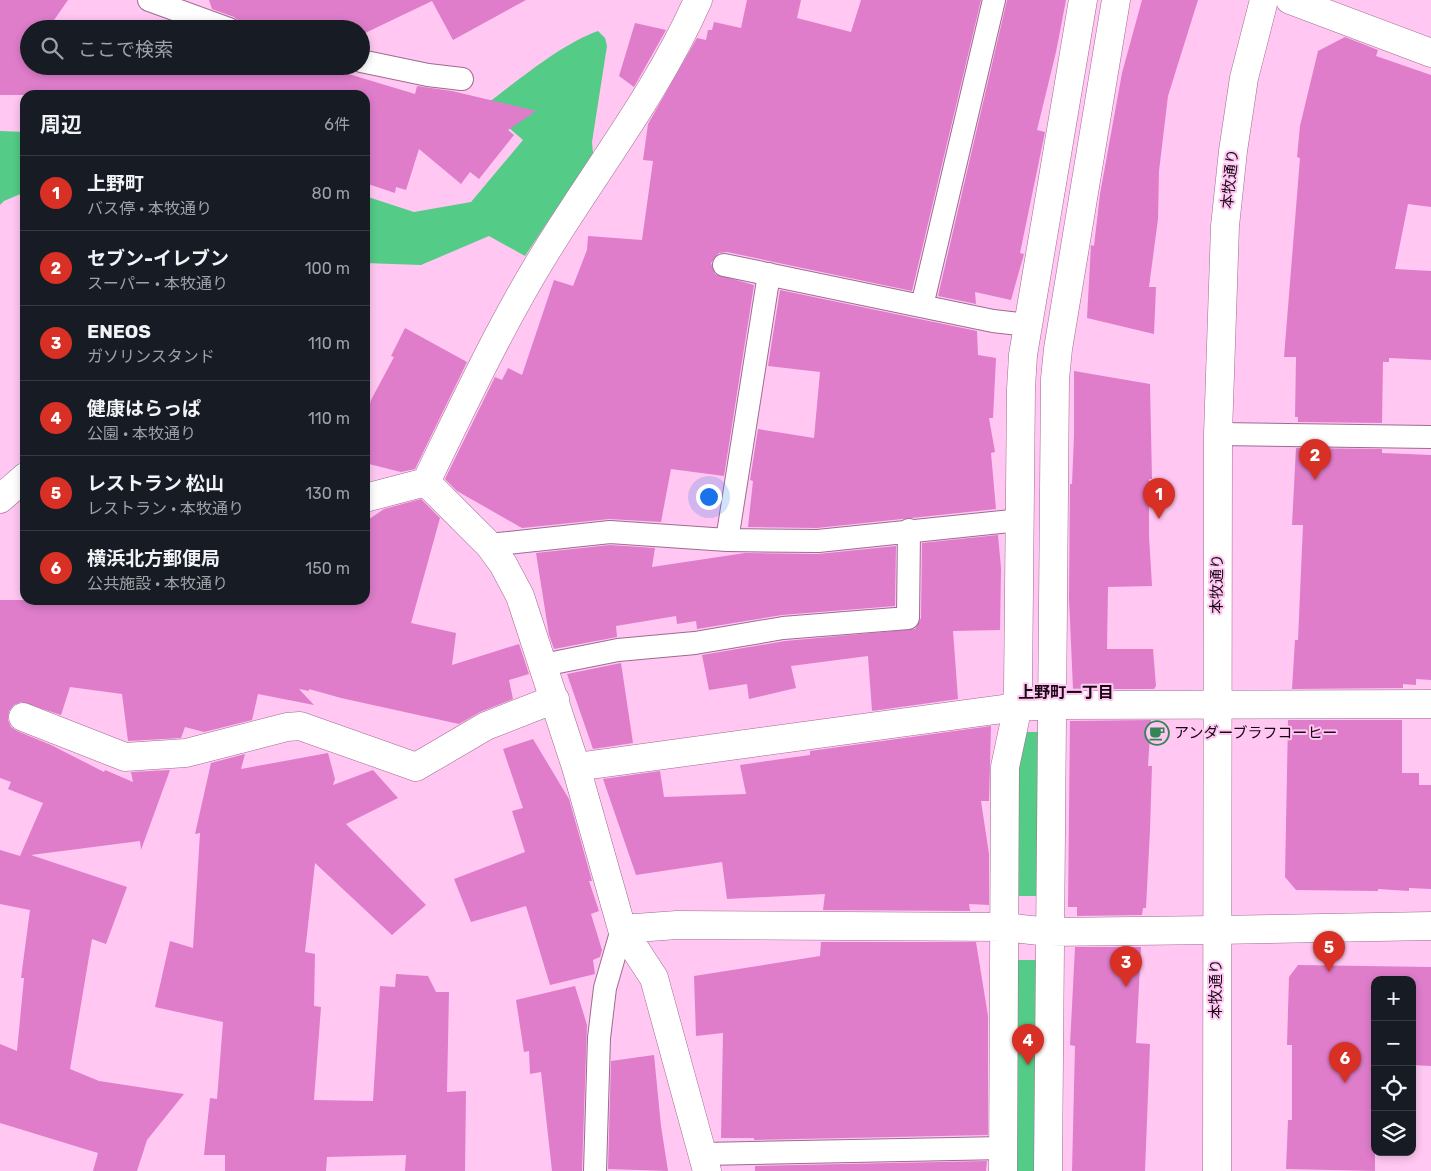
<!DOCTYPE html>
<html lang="ja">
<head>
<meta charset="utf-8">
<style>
  :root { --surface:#171b24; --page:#242831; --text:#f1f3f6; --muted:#9ea1a6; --line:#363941; --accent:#d93025 }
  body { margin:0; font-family:Rubik,"Noto Sans JP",sans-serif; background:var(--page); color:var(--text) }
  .controls { position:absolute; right:15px; bottom:15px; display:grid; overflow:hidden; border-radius:10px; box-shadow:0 2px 8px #0003 }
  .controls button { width:45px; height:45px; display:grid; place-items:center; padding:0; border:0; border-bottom:1px solid var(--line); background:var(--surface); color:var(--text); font:25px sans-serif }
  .you { position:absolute; left:708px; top:496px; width:18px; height:18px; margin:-12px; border:4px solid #fff; border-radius:50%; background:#1a73e8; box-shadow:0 0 0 8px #1a73e833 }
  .badge { display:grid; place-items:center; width:32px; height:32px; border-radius:50%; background:var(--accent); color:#fff; font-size:16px; font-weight:700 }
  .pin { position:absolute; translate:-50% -41px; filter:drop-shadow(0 1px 2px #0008) }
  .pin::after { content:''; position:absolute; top:26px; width:18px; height:15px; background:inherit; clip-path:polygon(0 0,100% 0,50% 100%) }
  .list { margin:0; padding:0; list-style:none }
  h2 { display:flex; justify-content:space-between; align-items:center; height:65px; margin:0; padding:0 20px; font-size:21px }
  h2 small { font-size:16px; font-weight:400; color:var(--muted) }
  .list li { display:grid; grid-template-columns:32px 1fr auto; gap:15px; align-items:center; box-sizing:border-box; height:75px; padding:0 20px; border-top:1px solid var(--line) }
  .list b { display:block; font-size:19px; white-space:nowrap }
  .list p { margin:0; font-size:16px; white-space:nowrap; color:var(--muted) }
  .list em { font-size:16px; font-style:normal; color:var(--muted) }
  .icon { flex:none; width:28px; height:28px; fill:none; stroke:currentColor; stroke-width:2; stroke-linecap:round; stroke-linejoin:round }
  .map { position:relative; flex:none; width:1431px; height:1171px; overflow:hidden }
  .search { position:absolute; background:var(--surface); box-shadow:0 2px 8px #0003; left:20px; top:20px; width:350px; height:55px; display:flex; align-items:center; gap:12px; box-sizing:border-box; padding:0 18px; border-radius:28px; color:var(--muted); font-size:19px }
  .panel { position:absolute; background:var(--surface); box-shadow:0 2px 8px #0003; left:20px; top:90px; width:350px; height:515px; border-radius:15px }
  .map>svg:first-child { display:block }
  .green { fill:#54cb87 }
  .building { fill:#df7dcb }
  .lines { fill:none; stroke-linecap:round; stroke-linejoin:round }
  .service-casing { stroke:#9e6b92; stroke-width:24 }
  .minor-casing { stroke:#9e6b92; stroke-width:29 }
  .tertiary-casing { stroke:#9e6b92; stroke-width:29 }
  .service { stroke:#fff; stroke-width:22 }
  .minor { stroke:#fff; stroke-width:28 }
  .tertiary { stroke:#fff; stroke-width:28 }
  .labels { text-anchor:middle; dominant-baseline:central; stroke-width:4; stroke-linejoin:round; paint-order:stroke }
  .street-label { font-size:15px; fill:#180614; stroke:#ffc7f1 }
  .poi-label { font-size:15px; fill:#180614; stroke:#ffc7f1; text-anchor:start }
  .neighbourhood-label { font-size:16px; font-weight:bold; fill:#180614; stroke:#ffc7f1 }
</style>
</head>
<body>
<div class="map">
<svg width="1431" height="1171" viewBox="0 0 1431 1171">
  <rect width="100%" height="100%" fill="#ffc7f1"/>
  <path class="green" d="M598 31 605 38 607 46 592 142 593 153 525 256 489 236 421 265 365 263V196L414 212 471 202 523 140 484 106C516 82 561 44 598 31Z
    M0 131 25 132V192L4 201 0 205Z
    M1026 732H1042L1041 896H1015L1019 761Z
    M1015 960H1042L1040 1171H1014Z"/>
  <path class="building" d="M0 0H68L52 23 139 29H29V66H322L415 94 417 86 452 91 536 111 508 130 514 135 479 179 470 172 461 184 419 149 406 190 396 187 395 193 365 183V95H0Z
    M209 0H526L453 40 432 1 361 35V29H242L239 21 234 17 212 9Z
    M747 0H801L797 18 851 32 861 0H981L912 291 727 252 719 253 711 263 715 274 754 285 724 476 671 469 661 522 609 519 522 528 457 491 445 479 495 377 502 380 508 368 522 375 554 280 573 286 587 250 588 236 642 240 653 161 643 160 648 124 697 38 706 40 708 30H712L714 22 741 28Z
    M1007 0H1066L1056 52 1037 130 1045 132 1020 253 1024 254 1011 300 975 292 976 304 938 296Z
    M1142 0H1198L1168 96 1159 171 1158 219 1149 287H1156L1154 334 1087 318 1091 245 1094 246 1100 194 1122 73Z
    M635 23 666 30 634 87 619 76Z
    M1345 37 1378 50 1376 56 1431 75V207L1408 204 1395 269 1431 271V360L1389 358V362H1383L1382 423 1298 422V417H1295L1296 357H1284L1300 158 1297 157 1300 126 1318 51Z
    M780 290 977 331 978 355 996 358 993 418H989L995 452 991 453 996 509 817 528 748 527 753 481 750 480 758 429 814 438 820 372 768 366Z
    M405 328 467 362 415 469 401 472 365 463V424L371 400 394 357 391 356Z
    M1074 371 1150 384 1152 479H1149V536L1152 586 1108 587 1107 649H1153L1156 686 1154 689H1073L1069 598 1070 484H1072L1074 436Z
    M1296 448 1382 449V453L1431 455V680L1416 679V685L1403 684V688L1292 689 1295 640H1298L1303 525H1292Z
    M421 499 440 518 411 623 456 633 452 665 519 644 529 674 509 680 513 699 480 712 459 724 341 698 309 689V691L299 689 314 705 258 694 252 720 204 732 185 727 181 738 128 741 122 694 70 687 61 715 21 702 14 705 9 711 8 720 11 727 17 731 51 745 104 772 105 770 133 782 131 772 170 770 141 850 140 841 31 855 127 887 106 944 92 939 70 1069 99 1081 184 1094 147 1140 137 1171H93L98 1153 0 1123V1044L17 1051 24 978H21L30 910 0 904V850L20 856 43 803 8 789 11 782 0 778V600H365V522L384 509Z
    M998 535 1001 568 1000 630 953 631 958 699 872 711 868 656 791 666 796 688 749 699 747 684 709 690 702 655 785 641 915 629 921 618 922 543Z
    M610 545 655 548 652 567 745 553 818 554 896 546 895 606 782 615 697 629 696 621 677 624 676 616 616 626 617 637 554 649 549 635 536 553Z
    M621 663 633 743 593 749 567 674Z
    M1151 720 1148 766H1152L1150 830 1146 908H1143L1142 915 1077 916V907H1068L1070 721Z
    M1288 720H1402V773H1419V785H1431V889L1409 888V891L1378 889V891L1296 890 1285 877Z
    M991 726 989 801H981L989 854V905L969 904 970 911 823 910 825 894 727 899 722 862 636 875 603 779 660 771 664 797 746 794 740 765 810 755V751Z
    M533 739 569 799 592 881H589L599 911 591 914 602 950 600 957 593 960 595 974 550 985 526 906 471 922 454 879 525 852 512 811 523 808 503 749Z
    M328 753 335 779 333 785 373 770 398 798 346 824 426 905 392 935 315 863 305 952 315 954 314 1006 321 1007 314 1100 373 1101 380 986 395 987 396 974 428 976 436 992H449L447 1092 466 1091 465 1171H405L406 1155 327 1157 326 1171H225V1155H204L210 1098 217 1099 223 1022 155 1007 170 941 193 948 200 833 195 834 211 763 245 754 241 769Z
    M821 942H976L988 1016V1135L754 1140V1138H721L723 1033 696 1036 694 976 820 956Z
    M1075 947H1141L1136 1043 1150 1044 1145 1171H1072L1075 1046 1070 1045Z
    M1298 965 1431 967V1066L1412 1065V980H1375V1171L1286 1169 1288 1120H1292V1045H1287L1289 977Z
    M575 986 587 1025 582 1171H552L541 1072 530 1074 529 1051 524 1052 516 1000Z
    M654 1055 661 1126 668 1171 608 1169 611 1061Z
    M987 1161 986 1171H755V1166Z"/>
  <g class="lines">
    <g class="service-casing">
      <path id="service" d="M149 0 229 29
        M361 61 428 75 462 79
        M724 265 993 321 1028 325
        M922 306 994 0
        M1218 434 1431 437
        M727 540 769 274
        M489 545 610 532 727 540 818 541 1020 520
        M543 665 618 650 695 643 783 628 908 618 909 530
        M703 1154 1004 1148
        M595 1171 599 1038 605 988 622 929"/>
    </g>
    <g class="minor-casing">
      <path id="minor" d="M698 0C659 89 598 167 547 250 501 324 464 404 426 482L489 545 503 564 520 596 576 767 622 929 654 978 707 1171
        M1290 0 1431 53
        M365 498 426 482
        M0 499 25 477
        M23 717 125 757 186 753 287 727 300 726 416 767 486 726 555 699
        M576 767 1017 707 1053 705 1431 704
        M622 929 677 925 1004 927 1049 932 1216 930
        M1003 1171 1005 767 1015 720 1018 689 1021 389 1023 355 1083 0
        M1048 1171 1055 379 1058 349 1116 0"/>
    </g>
    <g class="tertiary-casing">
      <path id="tertiary" d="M1216 930 1431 926
        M1217 1171 1218 434 1225 226 1233 151 1244 78 1264 0"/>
    </g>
    <use href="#service" class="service"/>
    <use href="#minor" class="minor"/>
    <use href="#tertiary" class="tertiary"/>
  </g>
  <defs>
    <g id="cafe-ring" transform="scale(1.25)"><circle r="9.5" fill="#ffc7f1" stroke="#338556" stroke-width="1.5"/><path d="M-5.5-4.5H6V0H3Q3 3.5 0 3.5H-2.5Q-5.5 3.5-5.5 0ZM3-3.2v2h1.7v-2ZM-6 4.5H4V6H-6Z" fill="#338556"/></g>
  </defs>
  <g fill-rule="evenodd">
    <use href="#cafe-ring" x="1157" y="733"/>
  </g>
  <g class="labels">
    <g class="street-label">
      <text transform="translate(1230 179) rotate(-84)">本牧通り</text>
      <text transform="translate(1217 584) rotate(-89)">本牧通り</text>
      <text transform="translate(1216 989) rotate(-90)">本牧通り</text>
    </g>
    <g class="poi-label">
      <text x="1174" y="733">アンダーブラフコーヒー</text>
    </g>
    <g class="neighbourhood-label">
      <text x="1066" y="692">上野町一丁目</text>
    </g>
  </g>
</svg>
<div class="controls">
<button>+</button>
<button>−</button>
<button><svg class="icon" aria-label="locate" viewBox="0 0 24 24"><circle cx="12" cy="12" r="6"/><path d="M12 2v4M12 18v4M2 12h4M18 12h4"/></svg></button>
<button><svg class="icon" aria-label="layers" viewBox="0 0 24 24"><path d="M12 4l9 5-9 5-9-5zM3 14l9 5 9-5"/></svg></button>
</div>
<div class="you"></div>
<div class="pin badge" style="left:1159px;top:519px">1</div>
<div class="pin badge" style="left:1315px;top:480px">2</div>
<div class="pin badge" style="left:1126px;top:987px">3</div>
<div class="pin badge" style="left:1028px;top:1065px">4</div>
<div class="pin badge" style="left:1329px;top:972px">5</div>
<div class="pin badge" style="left:1345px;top:1083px">6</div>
<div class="search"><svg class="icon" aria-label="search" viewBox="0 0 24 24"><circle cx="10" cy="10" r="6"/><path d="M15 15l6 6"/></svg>ここで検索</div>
<section class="panel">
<h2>周辺<small>6件</small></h2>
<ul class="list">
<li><span class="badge">1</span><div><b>上野町</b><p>バス停 · 本牧通り</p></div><em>80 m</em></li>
<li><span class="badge">2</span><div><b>セブン-イレブン</b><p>スーパー · 本牧通り</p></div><em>100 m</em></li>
<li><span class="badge">3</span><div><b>ENEOS</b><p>ガソリンスタンド</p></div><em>110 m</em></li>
<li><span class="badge">4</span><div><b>健康はらっぱ</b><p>公園 · 本牧通り</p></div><em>110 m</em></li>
<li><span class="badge">5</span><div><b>レストラン 松山</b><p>レストラン · 本牧通り</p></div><em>130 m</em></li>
<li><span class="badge">6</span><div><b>横浜北方郵便局</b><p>公共施設 · 本牧通り</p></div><em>150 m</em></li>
</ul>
</section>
</div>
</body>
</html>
